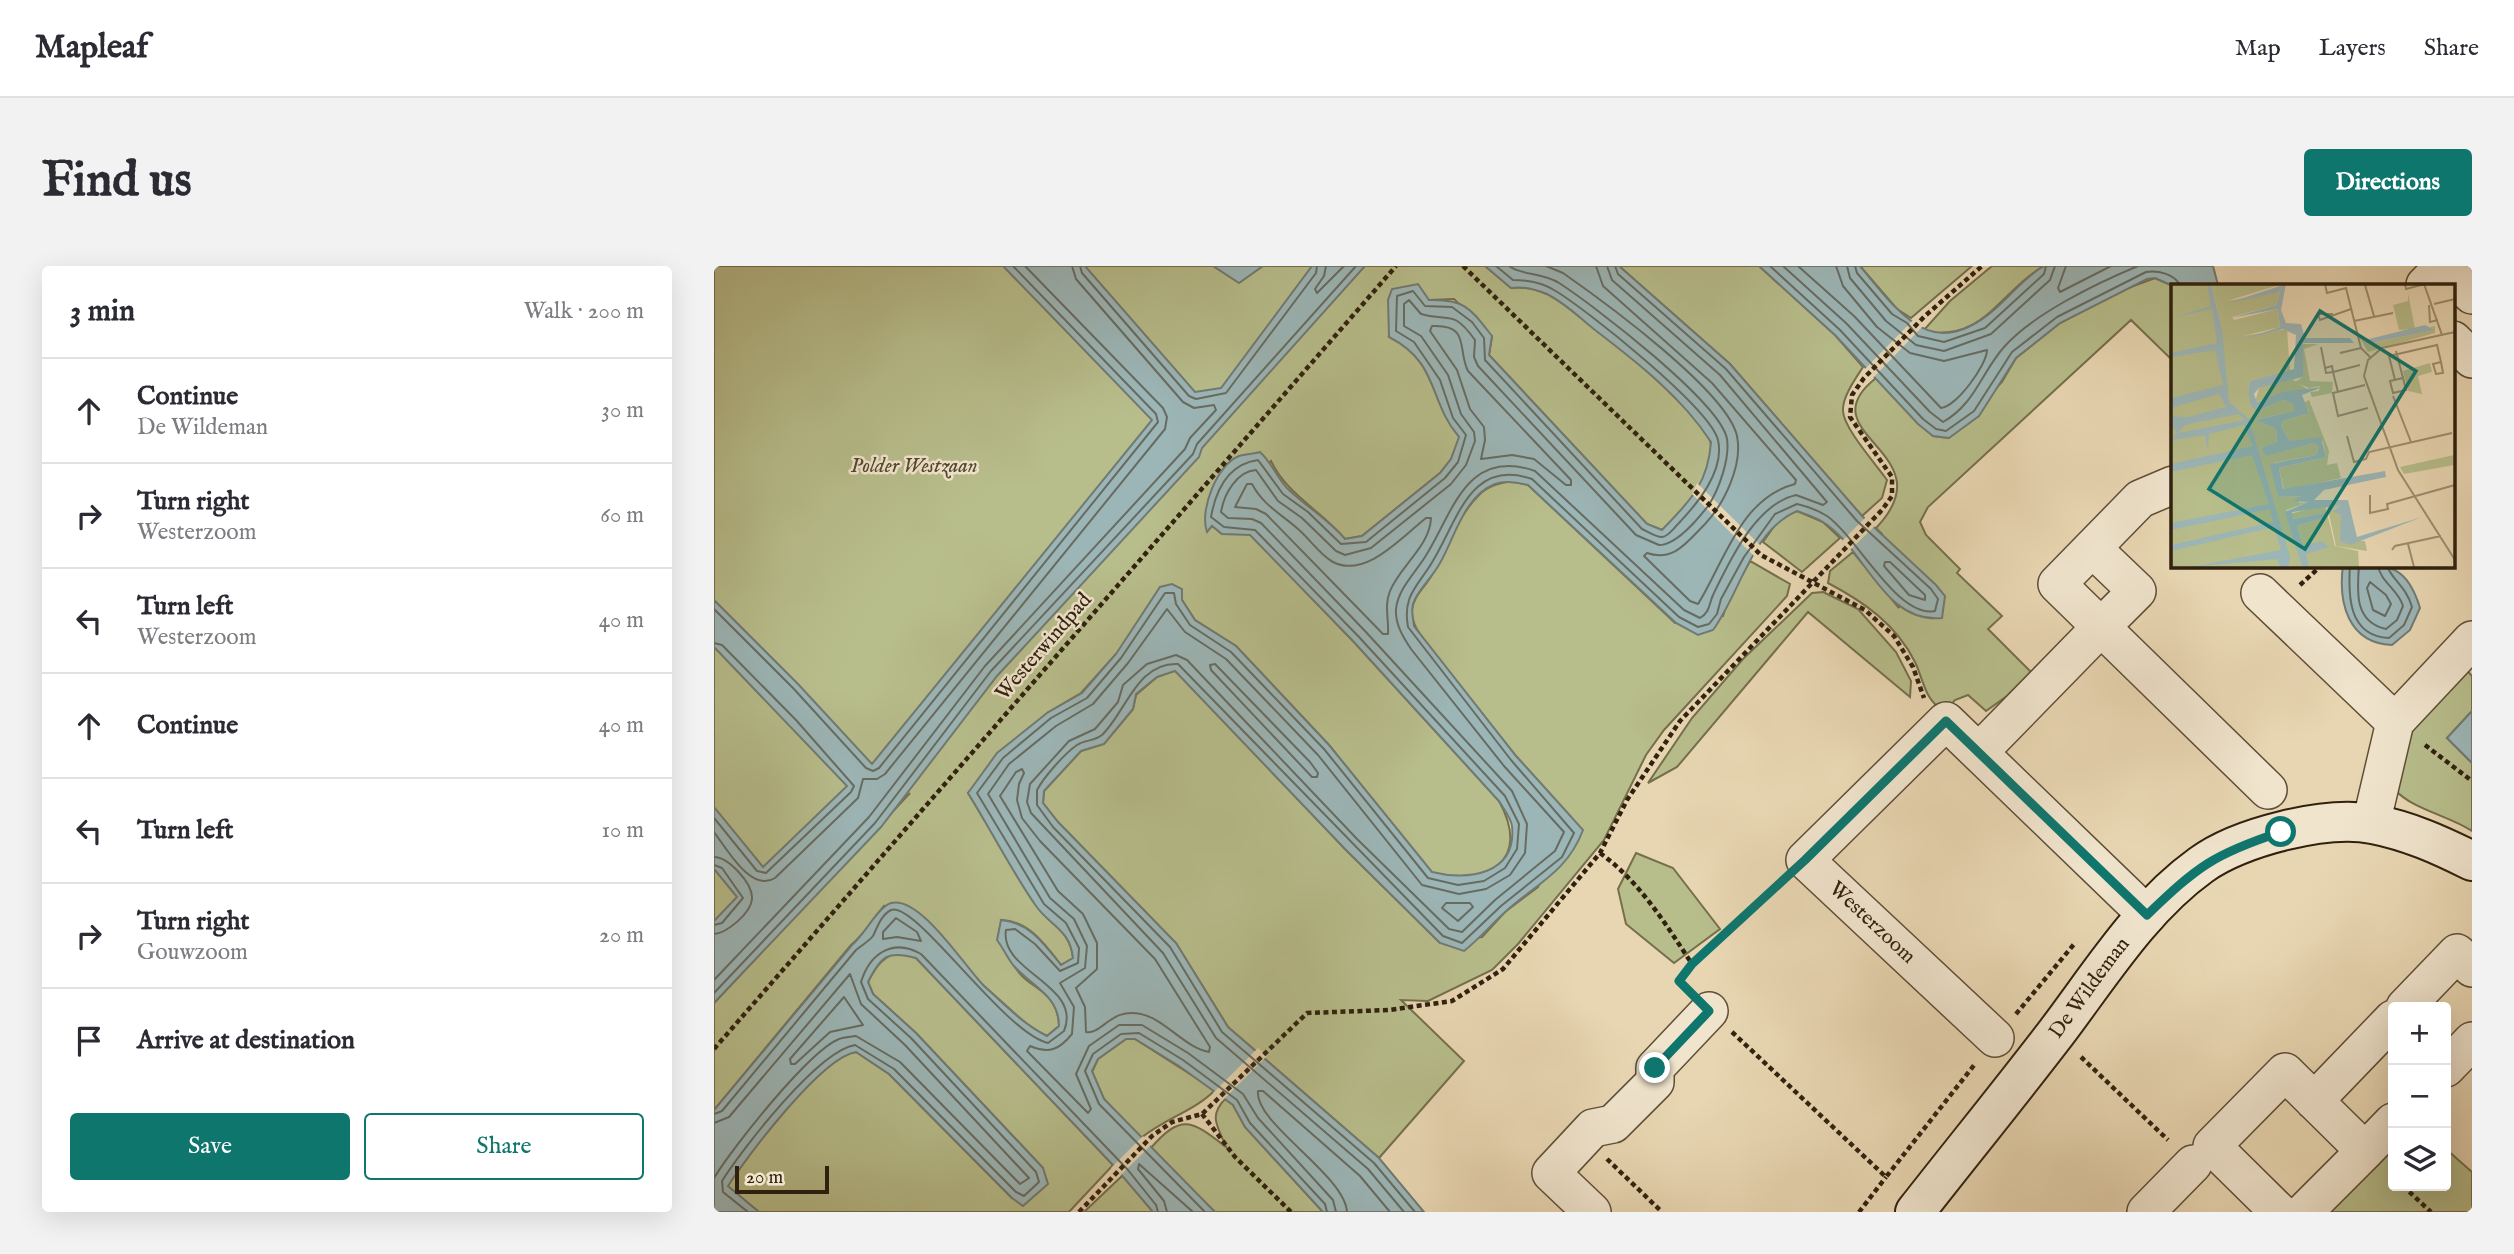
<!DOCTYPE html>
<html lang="en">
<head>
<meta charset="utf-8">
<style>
  :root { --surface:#fff; --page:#f2f2f3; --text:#2b2b33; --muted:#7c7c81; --line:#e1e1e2; --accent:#0f766e }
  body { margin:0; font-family:"IM FELL English",serif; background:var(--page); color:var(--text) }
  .controls { position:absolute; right:21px; bottom:21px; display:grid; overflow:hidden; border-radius:7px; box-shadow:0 7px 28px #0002 }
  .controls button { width:63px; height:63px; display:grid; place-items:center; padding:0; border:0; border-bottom:2px solid var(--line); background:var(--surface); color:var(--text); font:35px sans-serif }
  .scale { position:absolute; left:21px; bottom:18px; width:94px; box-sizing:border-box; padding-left:7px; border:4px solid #30210e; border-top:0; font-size:19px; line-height:24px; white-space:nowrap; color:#30210e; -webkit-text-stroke:5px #f0e4cd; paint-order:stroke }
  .stop { position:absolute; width:21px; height:21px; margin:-16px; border:5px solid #0f766e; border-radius:50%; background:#fff }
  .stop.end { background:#0f766e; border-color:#fff; box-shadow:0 2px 7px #0008 }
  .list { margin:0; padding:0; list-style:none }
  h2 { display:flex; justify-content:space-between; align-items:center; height:91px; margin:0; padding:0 28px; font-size:30px }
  h2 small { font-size:23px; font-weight:400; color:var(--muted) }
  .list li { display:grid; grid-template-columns:46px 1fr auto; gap:21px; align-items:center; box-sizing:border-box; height:105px; padding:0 28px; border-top:2px solid var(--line) }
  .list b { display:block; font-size:26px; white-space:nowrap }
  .list p { margin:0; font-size:23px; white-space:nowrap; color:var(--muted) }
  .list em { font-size:23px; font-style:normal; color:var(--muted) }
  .actions { display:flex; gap:14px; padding:21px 28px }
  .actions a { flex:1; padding:16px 0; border:2px solid var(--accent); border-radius:7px; text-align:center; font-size:24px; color:var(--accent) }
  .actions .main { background:var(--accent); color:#fff }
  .icon { flex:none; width:38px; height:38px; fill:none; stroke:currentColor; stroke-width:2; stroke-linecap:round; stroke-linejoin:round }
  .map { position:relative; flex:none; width:1758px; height:946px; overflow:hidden; border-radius:7px }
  header { display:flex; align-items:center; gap:42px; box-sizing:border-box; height:98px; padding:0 35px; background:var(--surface); border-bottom:2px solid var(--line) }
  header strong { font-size:33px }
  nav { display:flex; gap:38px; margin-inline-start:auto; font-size:24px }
  .intro { display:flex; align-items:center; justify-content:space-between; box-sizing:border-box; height:168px; padding:0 42px }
  h1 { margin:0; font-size:49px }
  .button { padding:18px 32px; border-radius:7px; background:var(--accent); color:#fff; font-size:24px; font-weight:700 }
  main { display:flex; gap:42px; padding:0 42px }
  aside { flex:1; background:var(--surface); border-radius:7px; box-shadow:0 7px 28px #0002 }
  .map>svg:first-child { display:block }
  .green { fill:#b7bd8b; stroke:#746f4c; stroke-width:2 }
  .water { fill:#9cb6b7; stroke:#717a73; stroke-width:2 }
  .pier { fill:#e8d6b2 }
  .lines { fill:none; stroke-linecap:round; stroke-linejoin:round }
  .shore { stroke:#666c62; stroke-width:2 }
  .street-casing { stroke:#5e4e37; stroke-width:40 }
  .secondary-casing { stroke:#30210e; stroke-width:42 }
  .path { stroke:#30210e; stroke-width:4.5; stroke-dasharray:5 3.5; stroke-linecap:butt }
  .street { stroke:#f0e4cd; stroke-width:37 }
  .secondary { stroke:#f0e4cd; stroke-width:38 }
  .route { stroke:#0f766e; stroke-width:9 }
  .labels { text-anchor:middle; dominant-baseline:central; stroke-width:5; stroke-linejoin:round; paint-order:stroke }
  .park-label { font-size:21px; font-style:italic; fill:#52482d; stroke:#f0e4cd }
  .street-label { font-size:21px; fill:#30210e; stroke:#f0e4cd }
  .inset-road { fill:none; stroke:#9e8e70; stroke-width:2 }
  .view { fill:#0f766e; fill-opacity:0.15; stroke:#0f766e; stroke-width:3.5 }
  .inset-edge { fill:none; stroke:#30210e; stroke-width:3.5 }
</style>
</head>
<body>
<header>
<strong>Mapleaf</strong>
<nav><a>Map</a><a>Layers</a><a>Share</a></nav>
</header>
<div class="intro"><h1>Find us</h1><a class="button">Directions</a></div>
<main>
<aside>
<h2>3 min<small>Walk · 200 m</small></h2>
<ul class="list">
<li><svg class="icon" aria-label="ahead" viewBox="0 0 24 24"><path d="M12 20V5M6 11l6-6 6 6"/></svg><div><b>Continue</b><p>De Wildeman</p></div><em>30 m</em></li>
<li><svg class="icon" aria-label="right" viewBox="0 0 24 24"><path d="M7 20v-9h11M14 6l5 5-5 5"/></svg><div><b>Turn right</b><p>Westerzoom</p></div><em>60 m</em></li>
<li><svg class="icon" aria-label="left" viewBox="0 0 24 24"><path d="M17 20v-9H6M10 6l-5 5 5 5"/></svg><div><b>Turn left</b><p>Westerzoom</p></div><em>40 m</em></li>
<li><svg class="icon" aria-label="ahead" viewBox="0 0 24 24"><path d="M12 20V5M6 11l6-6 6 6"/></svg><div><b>Continue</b></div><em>40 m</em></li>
<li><svg class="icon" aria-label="left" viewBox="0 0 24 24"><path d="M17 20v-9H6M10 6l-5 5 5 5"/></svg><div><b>Turn left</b></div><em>10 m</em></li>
<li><svg class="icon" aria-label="right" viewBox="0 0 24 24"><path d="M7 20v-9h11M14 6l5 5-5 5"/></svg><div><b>Turn right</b><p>Gouwzoom</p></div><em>20 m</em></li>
<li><svg class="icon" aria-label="arrive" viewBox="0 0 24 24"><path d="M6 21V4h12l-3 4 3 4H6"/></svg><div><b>Arrive at destination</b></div></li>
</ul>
<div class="actions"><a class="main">Save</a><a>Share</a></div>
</aside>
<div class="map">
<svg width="1758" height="946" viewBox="0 0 1758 946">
  <rect width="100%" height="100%" fill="#e8d6b2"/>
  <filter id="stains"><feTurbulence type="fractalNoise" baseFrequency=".00286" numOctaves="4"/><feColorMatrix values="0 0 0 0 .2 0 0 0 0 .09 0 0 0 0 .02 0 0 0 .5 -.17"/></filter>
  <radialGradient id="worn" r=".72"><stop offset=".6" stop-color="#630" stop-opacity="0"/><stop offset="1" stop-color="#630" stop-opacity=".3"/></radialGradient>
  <path class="green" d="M0 0H771L797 22C810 20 821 23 833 28 861 41 995 151 997 179 999 215 971 241 948 264L933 258 775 89 778 70 740 33 715 34 675 70C726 97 714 135 746 171L737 193 726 207 648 270 631 273C608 245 573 229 557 195L498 260 508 268H536L639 375 785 535C818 595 774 620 718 607L615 479 522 380 481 354 468 334 402 388 367 427 333 447 254 527C277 564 298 604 323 640 336 660 356 663 359 692L347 699C331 678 315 655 287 654 291 668 293 684 299 697 311 724 344 721 345 760L333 770 317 762 268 718 170 640C158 654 152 667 137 679L0 844V737L196 527 0 728Z
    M905 0H1045L1121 69 1149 101C1142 112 1128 131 1129 145 1130 163 1162 198 1173 214L1168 232 1148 250 1016 98Z
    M1146 0H1258L1197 52 1183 43Z
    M1278 0H1330C1286 25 1270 77 1209 65L1236 35Z
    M1441 12 1459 20V95L1417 54 1214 241 1206 256 1212 269 1246 303 1243 307 1288 350 1274 363 1317 406 1293 430 1272 445 1254 429 1241 434 1230 446C1210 432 1211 418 1201 396 1182 358 1150 336 1114 317L1116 305 1139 286 1185 342 1168 268 1162 262C1235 186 1090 169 1162 112L1219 170 1235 172 1288 116 1302 92 1346 57 1406 25Z
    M798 215 814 219 961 357 1009 350 1013 337 1036 295 1076 318 1073 330 950 464 932 489 890 574 804 678 778 704 714 735 687 734 750 795 665 892 514 761 462 677 344 556 329 537 330 525 367 485 390 478 419 443 422 429 443 411 461 404 632 584 726 677 768 671 791 646 824 621 857 551 802 490 709 373C703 364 697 355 698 344 699 332 708 324 714 315 732 289 741 253 764 230 773 220 785 217 798 215Z
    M1083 245 1109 256 1126 272 1088 306 1049 276 1066 252Z
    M1109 326 1144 343 1182 386 1197 415 1196 431 1094 346 963 501 934 517 978 452 1029 393 1098 327Z
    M1748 399 1758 410V445L1733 472 1758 497V565C1734 549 1699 544 1680 523L1694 474 1709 440Z
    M922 587 959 602 1006 663 960 697 912 658 904 623Z
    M182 686 202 692 399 899 355 946H45L13 920C33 889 107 791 142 786L175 808 298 932 329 902 202 767 159 728 154 716C161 702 167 693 182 686Z
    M412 773H421L501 824C481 845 449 853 426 873L390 833 378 806 384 793Z
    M511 833 519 839 531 861 609 946H501L436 883C468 846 478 855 512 881 504 860 494 851 511 833Z
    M1679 876V920H1732V883L1758 906V946H1610Z
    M409 909 439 946H370Z"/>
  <path class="water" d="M289 0H371L481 126 507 122 598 0H651L488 182 485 191 283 410 167 561 0 737V655L23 631 0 603V541L49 601 133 520 0 381V334L84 418 158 498 438 154Z
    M499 0H549L525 17Z
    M771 0H905L1016 98 1148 250 1222 319 1231 330 1228 352C1169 358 1152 283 1109 256 1101 251 1091 248 1083 245 1037 265 1027 326 999 364L984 369 962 357 814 219C803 216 792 214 781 218 750 230 741 271 726 297 719 310 707 321 701 333 696 342 699 351 700 360L802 490 869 564C853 607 821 618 790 647 776 660 765 673 750 685L726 677 632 584 461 405 443 411 422 428 419 443 390 478 367 485 330 525 329 537 344 556 462 677 514 761 665 892 710 946H609L531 861 519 839 465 800 421 773H412L384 793 378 805 390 833 501 946H439L399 899 202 692C174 684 167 690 154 716L159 728 202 767 329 902 334 918 309 940 298 932 175 808 142 786C108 791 34 889 14 920L45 946H0V844L138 679C151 668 164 641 177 637 206 629 251 701 270 720 290 738 309 758 333 770L345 760C345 729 317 720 299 699 293 691 289 682 283 674L287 654C315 656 330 678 347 699L359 692C356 663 336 660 322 640 297 604 277 564 254 527L283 487 333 447 368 427 402 388 446 321 458 318 468 323V334L481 354 522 380 615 479 718 606C753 615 803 609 798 560 797 552 789 542 785 535L639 375 536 269 508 268 498 260 493 266C485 245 503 198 525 190 531 188 540 188 546 186 558 197 562 210 573 222 591 240 614 253 631 273L648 270 726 207 737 193 745 171C714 135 726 97 675 71L674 34 678 23 704 18 715 34C751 33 756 42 778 70L775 89 933 258 948 264C976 235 994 218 997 176 967 130 924 97 881 64 866 52 851 37 833 28 821 23 810 20 797 22Z
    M1045 0H1146C1186 48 1219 98 1281 43 1296 30 1312 10 1330 0H1499L1504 19 1459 20 1441 12 1433 13 1346 57 1302 92 1265 150 1235 172 1219 170 1204 158 1121 69Z
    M1629 299C1671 299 1692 295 1706 342L1696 364 1678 379C1634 377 1624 337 1629 299Z
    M1758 445V497L1733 472Z"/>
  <path class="pier" d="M1202 51 1209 60 1158 113 1149 105Z
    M983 217 1049 282 1042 292 978 228Z
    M1153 250 1163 258 1134 286 1126 277Z
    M544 782 553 790 508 835 499 827Z
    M429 870 437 879 405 911 397 902Z"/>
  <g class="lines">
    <path class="shore" d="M366 0 368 7 475 130 482 133 512 127 602 7 603 0
      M612 0 610 10 601 23 603 27 630 0
      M832 0 849 7C889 35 1013 125 1023 170 1029 199 1010 238 991 258 973 276 960 296 933 287L930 290 976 335 984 338C1010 297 1026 232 1081 218L1082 214 998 117 889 20 882 0
      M1056 0 1126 64 1209 153 1222 163 1232 165 1260 145 1298 86 1343 51 1432 6C1444 4 1460 8 1466 19
      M1069 0 1132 57 1216 146 1229 156C1261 138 1267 107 1290 81 1319 48 1383 17 1424 0
      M1084 0 1140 50 1227 142C1242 141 1273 99 1273 84L1230 95 1196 87 1163 61 1129 20 1122 0
      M1133 0 1136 12 1172 55 1202 79 1230 85 1277 68 1336 14 1341 0
      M1141 0 1143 7 1178 48 1193 57 1204 70 1230 76 1271 62 1330 8 1332 0
      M1352 0 1344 22 1346 26 1397 0
      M718 60C757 58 743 84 754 105L857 214V219H852L820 193 798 189 767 193 771 174 770 161 756 143 743 104 716 65Z
      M533 218H538C549 239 567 248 584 263 595 272 606 289 619 296 652 313 689 270 712 252H717C716 280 686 300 676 325 670 340 675 353 674 368H669L552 248 542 243 521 241Z
      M1171 296H1176L1211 329V334L1195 329 1170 300Z
      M1636 299C1634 329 1634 370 1675 372L1690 359 1698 341C1693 321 1675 311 1673 299
      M1645 299C1643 325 1640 356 1672 363L1683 354 1689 340C1684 323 1666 316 1664 299
      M1656 316 1672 329 1677 338 1671 350 1659 344 1653 322Z
      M0 343 79 422 152 502 159 505 165 502 444 156 442 148 299 0
      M0 377 8 379 82 454 140 520 137 526 52 607 43 605 0 552
      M501 398 596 496 604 507 603 511H598L497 404 496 399Z
      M308 503 310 507 305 518 303 534 308 552 326 575 441 693 496 781 495 786C471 782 451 753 427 748 397 741 388 769 372 766L371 741 362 722 383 703V677L369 648 344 625 286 530 302 506Z
      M0 566C13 583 37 627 61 612L144 532 149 513H163L171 508 451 163 453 151 449 142 311 0
      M0 591C14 591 39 617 38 633 37 647 13 667 0 668
      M0 599 8 602 29 632 8 657 0 659
      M732 637H756L759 641 744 655 728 642Z
      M182 652 203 666 207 675 183 671 169 673V666Z
      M0 714 155 551 271 400 471 183 476 172 502 144 500 139 480 142 469 136 362 13 358 0
      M0 727 161 557 277 405 479 188 483 178 642 0
      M130 731 149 759 116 766 81 798H77L76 793Z
      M0 848 8 845 142 684C147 680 155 675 159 670 163 662 167 649 177 644 201 634 290 767 334 777L350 765C369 719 285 706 292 664L301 663 321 678 346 705 364 697 365 682 352 657 330 638 263 527 289 492 337 452 373 432 407 392 451 327H460L462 338 476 359 517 386 610 483 714 612 744 619 770 615 791 602 803 583 805 558 791 530 645 371 541 264 510 261 497 251C502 223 515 198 544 194L569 228 594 246 627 278 652 276 731 212 744 196 752 169 739 152 726 114 700 76 682 65 683 30 699 25 711 40 738 41 758 56 770 72 771 94 928 263C933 265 941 271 948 271 954 271 960 262 964 258 983 238 1011 205 1004 174 996 142 871 42 840 24 827 16 813 14 799 14L782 0
      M0 857 15 851 136 708 147 738 191 779 315 912 306 918 186 796 142 770C136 771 130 771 125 773 95 785 18 882 0 912
      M34 946 9 926 8 915C29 882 104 785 141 779L180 803 302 926 310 930 325 916 322 906 197 772 154 733 147 716C156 687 179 672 207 688L414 904 442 939 444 946
      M453 946 450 935 424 903 425 898 479 946
      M491 946 385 838 371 805 379 788 407 768 425 767 469 794 523 834 536 857 611 938 613 946
      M622 946 619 934 544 852 529 828 474 787 428 759H405L375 780 362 808 377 843 374 847 313 785 316 780C335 788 345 784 358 768L360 741 346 717 371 702 373 680 360 653 336 632 274 528 295 498 342 460 379 438 414 397 453 343 471 366 512 393 604 489 708 619 745 628 772 623 796 609 811 587 813 558 798 525 651 365 547 257 538 253 514 252 507 246C510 228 523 205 542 204L564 235 588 252 622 285 631 289 657 282 737 218 752 199 761 175 760 166 747 148 734 109 707 70 690 60V38L695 34 707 48C736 57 738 42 761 74L760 91 764 100 922 269 945 279C962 279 984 253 994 240 1005 224 1016 192 1013 173 1007 137 878 38 845 17 830 7 806 9 795 0
      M633 946C631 909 540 857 544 825H549L646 910 676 946
      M690 946 654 903 502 772 449 687 317 547 313 536 316 518 355 475 381 463 404 436 409 419 433 398 462 389 473 394 643 573 735 663 748 666 781 634 841 585 850 566 790 500 697 383C689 371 681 358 682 343 684 323 701 307 711 291 739 247 752 181 821 205L970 344 986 352C996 346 995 338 999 329 1016 294 1042 238 1082 229L1109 239 1113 236 1006 109 898 14 893 0
      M701 946 660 897 508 766 456 681 339 561 323 539V524C330 511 350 488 363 479 370 474 381 475 388 469 412 446 423 396 464 398L729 670 748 677 787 640 848 591 860 567 797 494 694 361C688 328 705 320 720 293 744 253 757 192 818 213L965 351 984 361 995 358 1003 348 1007 333 1030 291 1061 248 1083 238C1092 240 1105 245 1113 250 1143 271 1184 353 1221 345L1224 333 1217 323 1143 255 1012 103 904 8 901 0"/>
    <g class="street-casing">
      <path id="street" d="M1711 19 1729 1 1758 29
        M1739 74 1758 93
        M1378 282 1423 325 1387 361 1554 524
        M1546 327 1681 456
        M1265 486 1387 361 1343 318 1426 233 1459 219
        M1657 558 1681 456 1758 374
        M1691 741 1743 687 1758 702
        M1281 772 1091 594 1232 455 1433 649
        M1732 802 1758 775
        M1600 835 1679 753
        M1651 885 1679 856
        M878 946 837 907 879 862 899 858 941 816V802L995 745
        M1432 946 1479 898
        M1565 946 1498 880 1571 806 1651 885 1590 946"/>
    </g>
    <g class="secondary-casing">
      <g id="secondary">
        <path id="s1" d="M1201 946C1248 886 1296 827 1342 767 1386 709 1427 642 1487 599 1525 571 1612 549 1659 558 1695 565 1726 579 1758 595"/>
      </g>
    </g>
    <path class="path" d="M749 0 1047 289 1151 344 1180 370 1199 401 1210 432
      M1586 319 1608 299
      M1711 479 1758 515
      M886 587C926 616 951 657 978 698L1066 617
      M972 721 965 715 978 698
      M1302 748 1361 677
      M1018 766 1172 911 1261 798
      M0 783 682 0
      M1367 791 1454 874
      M488 848 521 891 577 946
      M893 893 948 946
      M1689 920 1717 946
      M365 946 438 870 458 856 488 848 593 747 675 744 738 735 789 703 886 587 913 534 966 455 1168 244 1178 230V211L1136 151 1138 129 1150 112 1211 50 1268 0
      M1145 946 1172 911"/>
    <use href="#street" class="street"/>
    <use href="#secondary" class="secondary"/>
  </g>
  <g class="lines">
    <path class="route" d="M941 802 995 745 965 715 978 698 1091 594 1232 455 1433 649C1484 600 1500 588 1567 566"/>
  </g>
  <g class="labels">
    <g class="park-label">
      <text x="200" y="200">Polder Westzaan</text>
    </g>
    <g class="street-label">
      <text transform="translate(330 381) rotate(-49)">Westerwindpad</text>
      <text transform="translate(1158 657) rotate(43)">Westerzoom</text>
      <text stroke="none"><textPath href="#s1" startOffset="284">De Wildeman</textPath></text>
    </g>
  </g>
  <g transform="translate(1457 18)">
    <rect width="284" height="284" fill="#e8d6b2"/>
    <path d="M0 0H38L51 45 40 0H111L56 17 109 8 105 21 61 33 63 36 107 25 109 43 72 52 116 45 119 87 79 97 77 107 86 127 112 116 123 120V127L84 136 105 145 106 159 90 164 96 171 142 159 148 163 145 171 102 179 107 213 130 212 128 219 137 218 115 226 131 283H0ZM237 9 244 45 228 46 222 21 237 17ZM264 42V49L197 68 189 54 194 53 196 60 263 46 259 43ZM130 60H147L133 65 139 97 162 98 161 109 141 113 139 108 148 107 149 102 138 104 124 98 132 93ZM259 79 261 88 247 92 251 110 237 107 232 87ZM121 95 136 105 84 118 88 104ZM138 116 158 167 156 181 166 179 170 194 113 206 108 184 155 173 152 157H119L110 142 112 137 135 130 138 127 133 119ZM283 171V181L233 190 229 183ZM154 221 164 262 187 267 188 283H138L126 242 152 233V229L122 235 119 230ZM156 221H170L162 226 170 230 173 242 169 257H194L196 267 165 262Z" fill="#b7bd8b"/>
    <path d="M36 0H40L51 45 58 118 78 135 119 273 117 283H109L106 275 20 283 110 266 103 243 0 267V261L102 238 99 225 0 246V239L98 220 81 171 0 188V180L82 162 73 141 38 150 37 167 34 151 0 156 6 148 0 142V132L17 133 55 123 48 110 0 124V114L52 101 44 66 0 73V69L46 59 41 25 0 34 40 22ZM67 130 74 136 7 149 14 141ZM115 0 110 26 115 39 130 40 134 54H179L183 59H132V93L88 104 83 110 86 118 112 108 151 103 131 111 138 129 112 137 110 142 119 157 150 153 155 173 108 184 112 205 214 187 215 193 153 206 143 216H177L186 253 251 233 179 261 169 257 170 231 161 227 170 221 121 228 122 235 152 229 153 233 126 242 132 262 150 257 158 263 135 270 138 283H131L114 228 137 218 122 217 130 212 107 213 99 180 145 171 148 163 142 159 95 172 90 164 106 158 105 145 84 136 123 127V120L112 116 86 127 80 122 77 107 79 97 123 85 125 51 112 45 70 56 109 43 107 25 60 34 105 21 109 8 54 20ZM254 41 264 46 195 60 194 56Z" fill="#9cb6b7" fill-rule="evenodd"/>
    <path class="inset-road" d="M154 0 156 9 175 4 190 64 199 73M234 0 235 5 254 0M253 0 271 51M194 1 203 32M263 20 284 15M258 21 259 38 267 36M162 30H147L149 36 180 25M183 37 222 29M284 48 211 64 197 76 193 92 227 186 284 276M150 63 155 89 162 88 167 108M225 67 232 94M169 69 190 64M154 84 161 82 162 88 189 81M232 94 235 106 222 109 219 97ZM224 96 218 72 266 61 270 78 262 80 265 90 272 89 270 78M194 101 162 109 167 132 197 124M222 112 240 158M176 152 183 178 195 175 198 168 281 149M199 211V229L217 225 216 220 284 201M237 260 243 283M221 266 224 262 270 252"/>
    <path class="view" d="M149 27 245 87 134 265 38 205Z"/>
    <rect width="284" height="284" class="inset-edge"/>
  </g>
  <rect width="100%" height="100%" filter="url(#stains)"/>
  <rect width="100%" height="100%" fill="url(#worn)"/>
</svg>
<div class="controls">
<button>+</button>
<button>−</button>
<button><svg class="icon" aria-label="layers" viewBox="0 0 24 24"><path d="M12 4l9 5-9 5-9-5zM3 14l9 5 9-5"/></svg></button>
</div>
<div class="scale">20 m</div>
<div class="stop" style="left:1567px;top:566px"></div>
<div class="stop end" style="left:941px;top:802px"></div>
</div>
</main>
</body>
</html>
